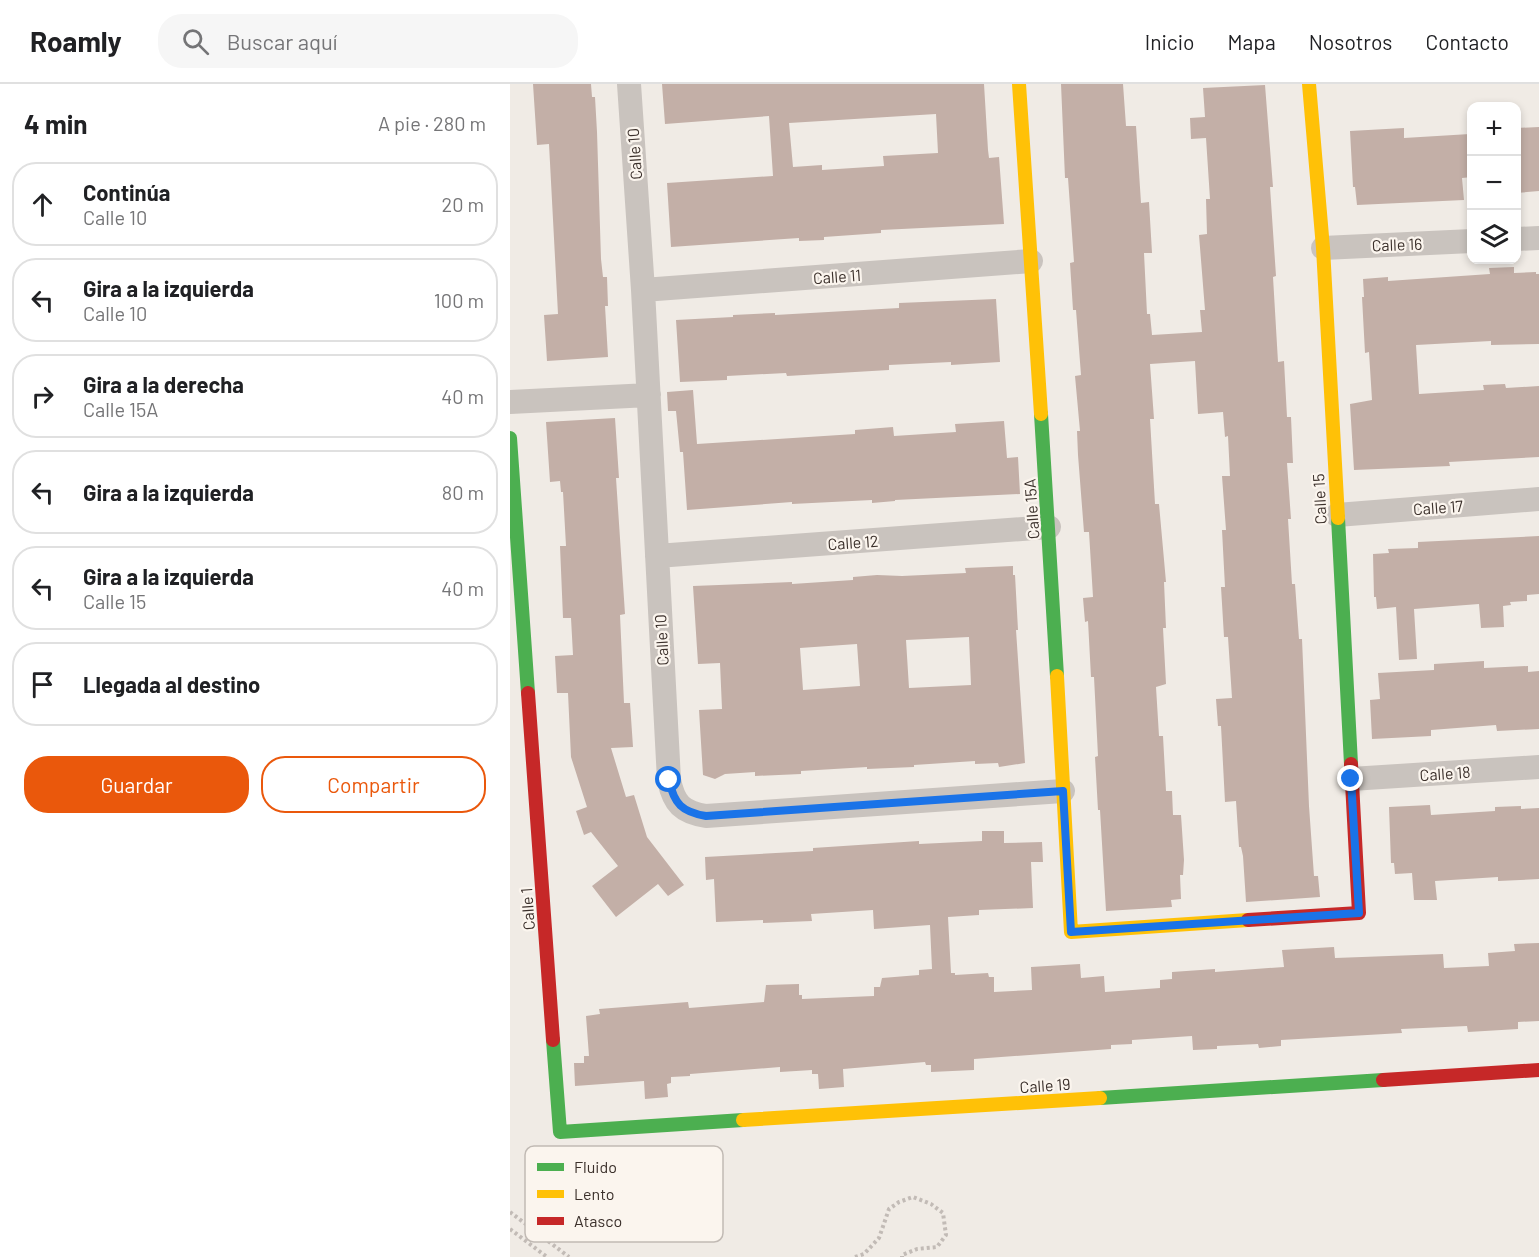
<!DOCTYPE html>
<html lang="es">
<head>
<meta charset="utf-8">
<style>
  :root { --surface:#fff; --page:#f6f6f6; --text:#202124; --muted:#757577; --line:#e0e0e0; --accent:#ea580c }
  body { margin:0; font-family:Barlow,sans-serif; background:var(--page); color:var(--text) }
  .controls { position:absolute; right:18px; top:18px; display:grid; overflow:hidden; border-radius:12px; box-shadow:0 3px 9px #0003 }
  .controls button { width:54px; height:54px; display:grid; place-items:center; padding:0; border:0; border-bottom:2px solid var(--line); background:var(--surface); color:var(--text); font:30px sans-serif }
  .stop { position:absolute; width:18px; height:18px; margin:-14px; border:4px solid #1a73e8; border-radius:50%; background:#fff }
  .stop.end { background:#1a73e8; border-color:#fff; box-shadow:0 2px 6px #0008 }
  .list { margin:0; padding:0; list-style:none }
  h2 { display:flex; justify-content:space-between; align-items:center; height:78px; margin:0; padding:0 24px; font-size:26px }
  h2 small { font-size:20px; font-weight:400; color:var(--muted) }
  .list li { display:grid; grid-template-columns:39px 1fr auto; gap:18px; align-items:center; box-sizing:border-box; height:84px; margin:0 12px 12px; padding:0 12px; border:2px solid var(--line); border-radius:24px }
  .list b { display:block; font-size:22px; white-space:nowrap }
  .list p { margin:0; font-size:20px; white-space:nowrap; color:var(--muted) }
  .list em { font-size:20px; font-style:normal; color:var(--muted) }
  .actions { display:flex; gap:12px; padding:18px 24px }
  .actions a { flex:1; padding:14px 0; border:2px solid var(--accent); border-radius:24px; text-align:center; font-size:21px; color:var(--accent) }
  .actions .main { background:var(--accent); color:#fff }
  .icon { flex:none; width:33px; height:33px; fill:none; stroke:currentColor; stroke-width:2; stroke-linecap:round; stroke-linejoin:round }
  .map { position:relative; flex:none; width:1029px; height:1173px; overflow:hidden }
  header { display:flex; align-items:center; gap:36px; box-sizing:border-box; height:84px; padding:0 30px; background:var(--surface); border-bottom:2px solid var(--line) }
  header strong { font-size:28px }
  nav { display:flex; gap:33px; margin-inline-start:auto; font-size:21px }
  .search { width:420px; height:54px; background:var(--page); display:flex; align-items:center; gap:15px; box-sizing:border-box; padding:0 21px; border-radius:24px; color:var(--muted); font-size:22px }
  main { display:flex }
  aside { flex:1; background:var(--surface) }
  .map>svg:first-child { display:block }
  .building { fill:#c3afa7; fill-rule:evenodd }
  .lines { fill:none; stroke-linecap:round; stroke-linejoin:round }
  .path { stroke:#c2bbb6; stroke-width:4; stroke-dasharray:3 3; stroke-linecap:butt }
  .street { stroke:#c9c3be; stroke-width:24 }
  .fast { stroke:#4caf50; stroke-width:14 }
  .slow { stroke:#ffc107; stroke-width:14 }
  .jam { stroke:#c62828; stroke-width:14 }
  .route { stroke:#1a73e8; stroke-width:8 }
  .labels { text-anchor:middle; dominant-baseline:central; stroke-width:4.5; stroke-linejoin:round; paint-order:stroke }
  .street-label { font-size:16px; fill:#3b302b; stroke:#fbf5ee }
  .key { fill:#fbf5ee; stroke:#c1bab4; stroke-width:1.5 }
  .key-label { font-size:16px; fill:#3b302b }
</style>
</head>
<body>
<header>
<strong>Roamly</strong>
<div class="search"><svg class="icon" aria-label="search" viewBox="0 0 24 24"><circle cx="10" cy="10" r="6"/><path d="M15 15l6 6"/></svg>Buscar aquí</div>
<nav><a>Inicio</a><a>Mapa</a><a>Nosotros</a><a>Contacto</a></nav>
</header>
<main>
<aside>
<h2>4 min<small>A pie · 280 m</small></h2>
<ul class="list">
<li><svg class="icon" aria-label="ahead" viewBox="0 0 24 24"><path d="M12 20V5M6 11l6-6 6 6"/></svg><div><b>Continúa</b><p>Calle 10</p></div><em>20 m</em></li>
<li><svg class="icon" aria-label="left" viewBox="0 0 24 24"><path d="M17 20v-9H6M10 6l-5 5 5 5"/></svg><div><b>Gira a la izquierda</b><p>Calle 10</p></div><em>100 m</em></li>
<li><svg class="icon" aria-label="right" viewBox="0 0 24 24"><path d="M7 20v-9h11M14 6l5 5-5 5"/></svg><div><b>Gira a la derecha</b><p>Calle 15A</p></div><em>40 m</em></li>
<li><svg class="icon" aria-label="left" viewBox="0 0 24 24"><path d="M17 20v-9H6M10 6l-5 5 5 5"/></svg><div><b>Gira a la izquierda</b></div><em>80 m</em></li>
<li><svg class="icon" aria-label="left" viewBox="0 0 24 24"><path d="M17 20v-9H6M10 6l-5 5 5 5"/></svg><div><b>Gira a la izquierda</b><p>Calle 15</p></div><em>40 m</em></li>
<li><svg class="icon" aria-label="arrive" viewBox="0 0 24 24"><path d="M6 21V4h12l-3 4 3 4H6"/></svg><div><b>Llegada al destino</b></div></li>
</ul>
<div class="actions"><a class="main">Guardar</a><a>Compartir</a></div>
</aside>
<div class="map">
<svg width="1029" height="1173" viewBox="0 0 1029 1173">
  <rect width="100%" height="100%" fill="#f0ebe5"/>
  <path class="building" d="M23 0H81L82 13H85L87 48 91 175 93 193H97L98 222H95L98 273 37 277 34 231 48 230 39 60 27 61Z
    M152 0H474L478 66 479 74 489 73 494 140 371 146V149L314 153V156L289 157V154L161 163 157 99 263 92 259 32 155 40ZM426 30 428 69 373 72 374 82 312 86V81L283 83 279 39Z
    M551 0H613L616 42H626L631 119 639 118 642 169H634L637 230H640L642 251 692 248 690 226H695L689 151 697 150 696 115H700L696 54 681 55 680 34 695 33 693 4 755 1 763 103H760L766 192 763 193 768 278 774 277 777 333H781L783 379H777L781 435H778L782 500H785L789 555H792L799 722 804 792H808L810 813 736 818 733 772 731 763H729L726 717 715 718 711 642H708L706 615 722 614 718 553H714L711 503H715L712 446H716L712 392H720L718 352 715 353 713 328 688 330 685 277 640 280 644 335H640L645 420H649L656 498H654L656 544H653L656 600 646 603 649 652H653L656 707H662L663 731H671L674 776 673 791H670L671 815 661 816 662 823 596 827 590 726H588L585 673 588 672 584 593H581L578 537 575 538 573 514 583 513 579 448H574L568 371 567 347H570L565 292 571 291 566 226H563L560 179 564 178 558 94H555Z
    M1029 43V107L1006 109V44Z
    M894 44V54L960 50 962 93 952 94 954 116 847 121 845 103H843L840 47Z
    M1004 183V189L1026 188V190H1029V260L981 261V257L906 261 909 310 974 306 973 301 995 300 996 304 1029 302V373L939 378 940 382 844 386 840 320 862 316 859 268 855 269 852 213H854L853 195 878 193V197L980 190 979 184Z
    M486 215 490 278 441 281V278L379 281V286L277 292 276 289 217 292V296L170 298 166 236 223 233V231L265 229V231L389 224V219Z
    M183 306 187 360 345 350V346L383 343 384 352 446 348 445 340 494 337 497 374 508 373 510 410 385 416V417L362 419V416L282 420V418L177 426 173 368H170L166 327H158L157 308Z
    M105 334 109 394H106L115 530 110 531 114 619H120L123 663 101 664 116 713 124 711 137 753 174 801 158 812 148 800 106 833 82 802 108 782 81 748 74 751 66 727 77 723 61 673 58 609H47L45 572 63 571 61 534H53L50 462H56L53 408H51L50 397 40 398 36 338Z
    M1029 452V510L1017 511V517L1000 518 1001 521 993 522 994 543 971 544 969 520 904 525 907 575 889 576 886 523 867 525 866 513H864L863 470 879 469 878 465 908 464V458Z
    M503 482V491H505L508 546H506L515 679 489 683 488 679 465 680V677L404 681V683L357 685V683L291 687V690L245 692V688L215 690 205 695 193 691 189 626 212 625 210 579 188 580 183 502 282 498V500L343 496V493L367 491 392 492 456 489 455 484ZM459 553 461 601 399 604 396 556ZM347 560 350 602 293 606 290 564Z
    M974 577V584L1018 582V588L1029 587V645L987 647 986 641 921 646V652L862 655 860 616 870 615 868 589 924 586V580Z
    M920 721 921 731 985 727V723L1011 722V725L1029 724V795L988 797V793L925 797 927 816H904L902 789 885 790 884 779H881L879 723Z
    M472 747H494V759L532 758 533 778H521L523 824 469 826V831L438 833 441 889H445V891L478 889 479 893H484V908L522 906 521 883 570 880 571 894 594 892 595 908 650 904V896L662 895V888L705 885V888L774 883 772 866 824 863 825 874 933 870 934 884 979 882 978 869 1005 867 1004 860 1029 859V937L1008 938V945L958 948 957 942 891 945 892 949 771 956V962L749 964 748 960 707 962V965L683 966 682 952 622 956V960L601 961V965L464 975V986L421 988V981H416L415 978 333 985 334 1003 309 1005 308 990H302V986L270 988V983L180 990V992L161 993V999L157 1000 158 1013 135 1015 134 997 65 1002 64 979H74V972H79L76 932 90 930 89 925 178 918 179 924 254 918 256 901 289 900V911H292V915L364 912V903H370L372 894 409 891V886L422 885 420 841 364 845 363 826 301 830 302 837 253 839V836L206 838 204 795 196 796 195 773 303 767V764L409 757V760L472 757Z"/>
  <g class="lines">
    <path class="path" d="M0 1128 59 1173
      M0 1145 37 1173
      M345 1173 354 1170 369 1154 379 1125 389 1118 403 1113 421 1120 433 1129 436 1151 427 1163 407 1165 392 1171V1173"/>
    <path class="street" d="M119 0 133 206 159 696C164 720 172 728 196 732L553 707
      M1006 155 1029 154
      M813 164 962 157
      M133 206 521 177
      M0 318 139 311
      M827 431 1029 415
      M147 472 539 443
      M841 695 1029 683"/>
    <path class="fast" d="M531 330 547 592
      M0 354 18 609
      M828 434 841 680
      M43 956 50 1048 233 1036
      M590 1014 873 996"/>
    <path class="slow" d="M509 0 531 330
      M799 0 813 164 828 434
      M547 592 561 848 738 836
      M233 1036 590 1014"/>
    <path class="jam" d="M18 609 43 956
      M738 836 849 829 841 680
      M873 996 1029 986"/>
  </g>
  <g class="lines">
    <path class="route" d="M159 696C164 720 172 728 196 732L553 707 561 848 849 829 841 695"/>
  </g>
  <g class="labels">
    <g class="street-label">
      <text transform="translate(124 70) rotate(-94)">Calle 10</text>
      <text transform="translate(887 160) rotate(-2)">Calle 16</text>
      <text transform="translate(327 192) rotate(-4)">Calle 11</text>
      <text transform="translate(809 415) rotate(-93)">Calle 15</text>
      <text transform="translate(928 423) rotate(-4)">Calle 17</text>
      <text transform="translate(521 425) rotate(-94)">Calle 15A</text>
      <text transform="translate(343 458) rotate(-4)">Calle 12</text>
      <text transform="translate(151 556) rotate(-93)">Calle 10</text>
      <text transform="translate(935 689) rotate(-4)">Calle 18</text>
      <text transform="translate(17 825) rotate(-94)">Calle 1</text>
      <text transform="translate(535 1001) rotate(-4)">Calle 19</text>
    </g>
  </g>
  <rect x="15" y="1062" width="198" height="96" rx="9" class="key"/>
  <rect x="27" y="1079" width="27" height="8" fill="#4caf50"/>
  <rect x="27" y="1106" width="27" height="8" fill="#ffc107"/>
  <rect x="27" y="1133" width="27" height="8" fill="#c62828"/>
  <g class="key-label">
    <text x="64" y="1089">Fluido</text>
    <text x="64" y="1116">Lento</text>
    <text x="64" y="1143">Atasco</text>
  </g>
</svg>
<div class="controls">
<button>+</button>
<button>−</button>
<button><svg class="icon" aria-label="layers" viewBox="0 0 24 24"><path d="M12 4l9 5-9 5-9-5zM3 14l9 5 9-5"/></svg></button>
</div>
<div class="stop" style="left:159px;top:696px"></div>
<div class="stop end" style="left:841px;top:695px"></div>
</div>
</main>
</body>
</html>
